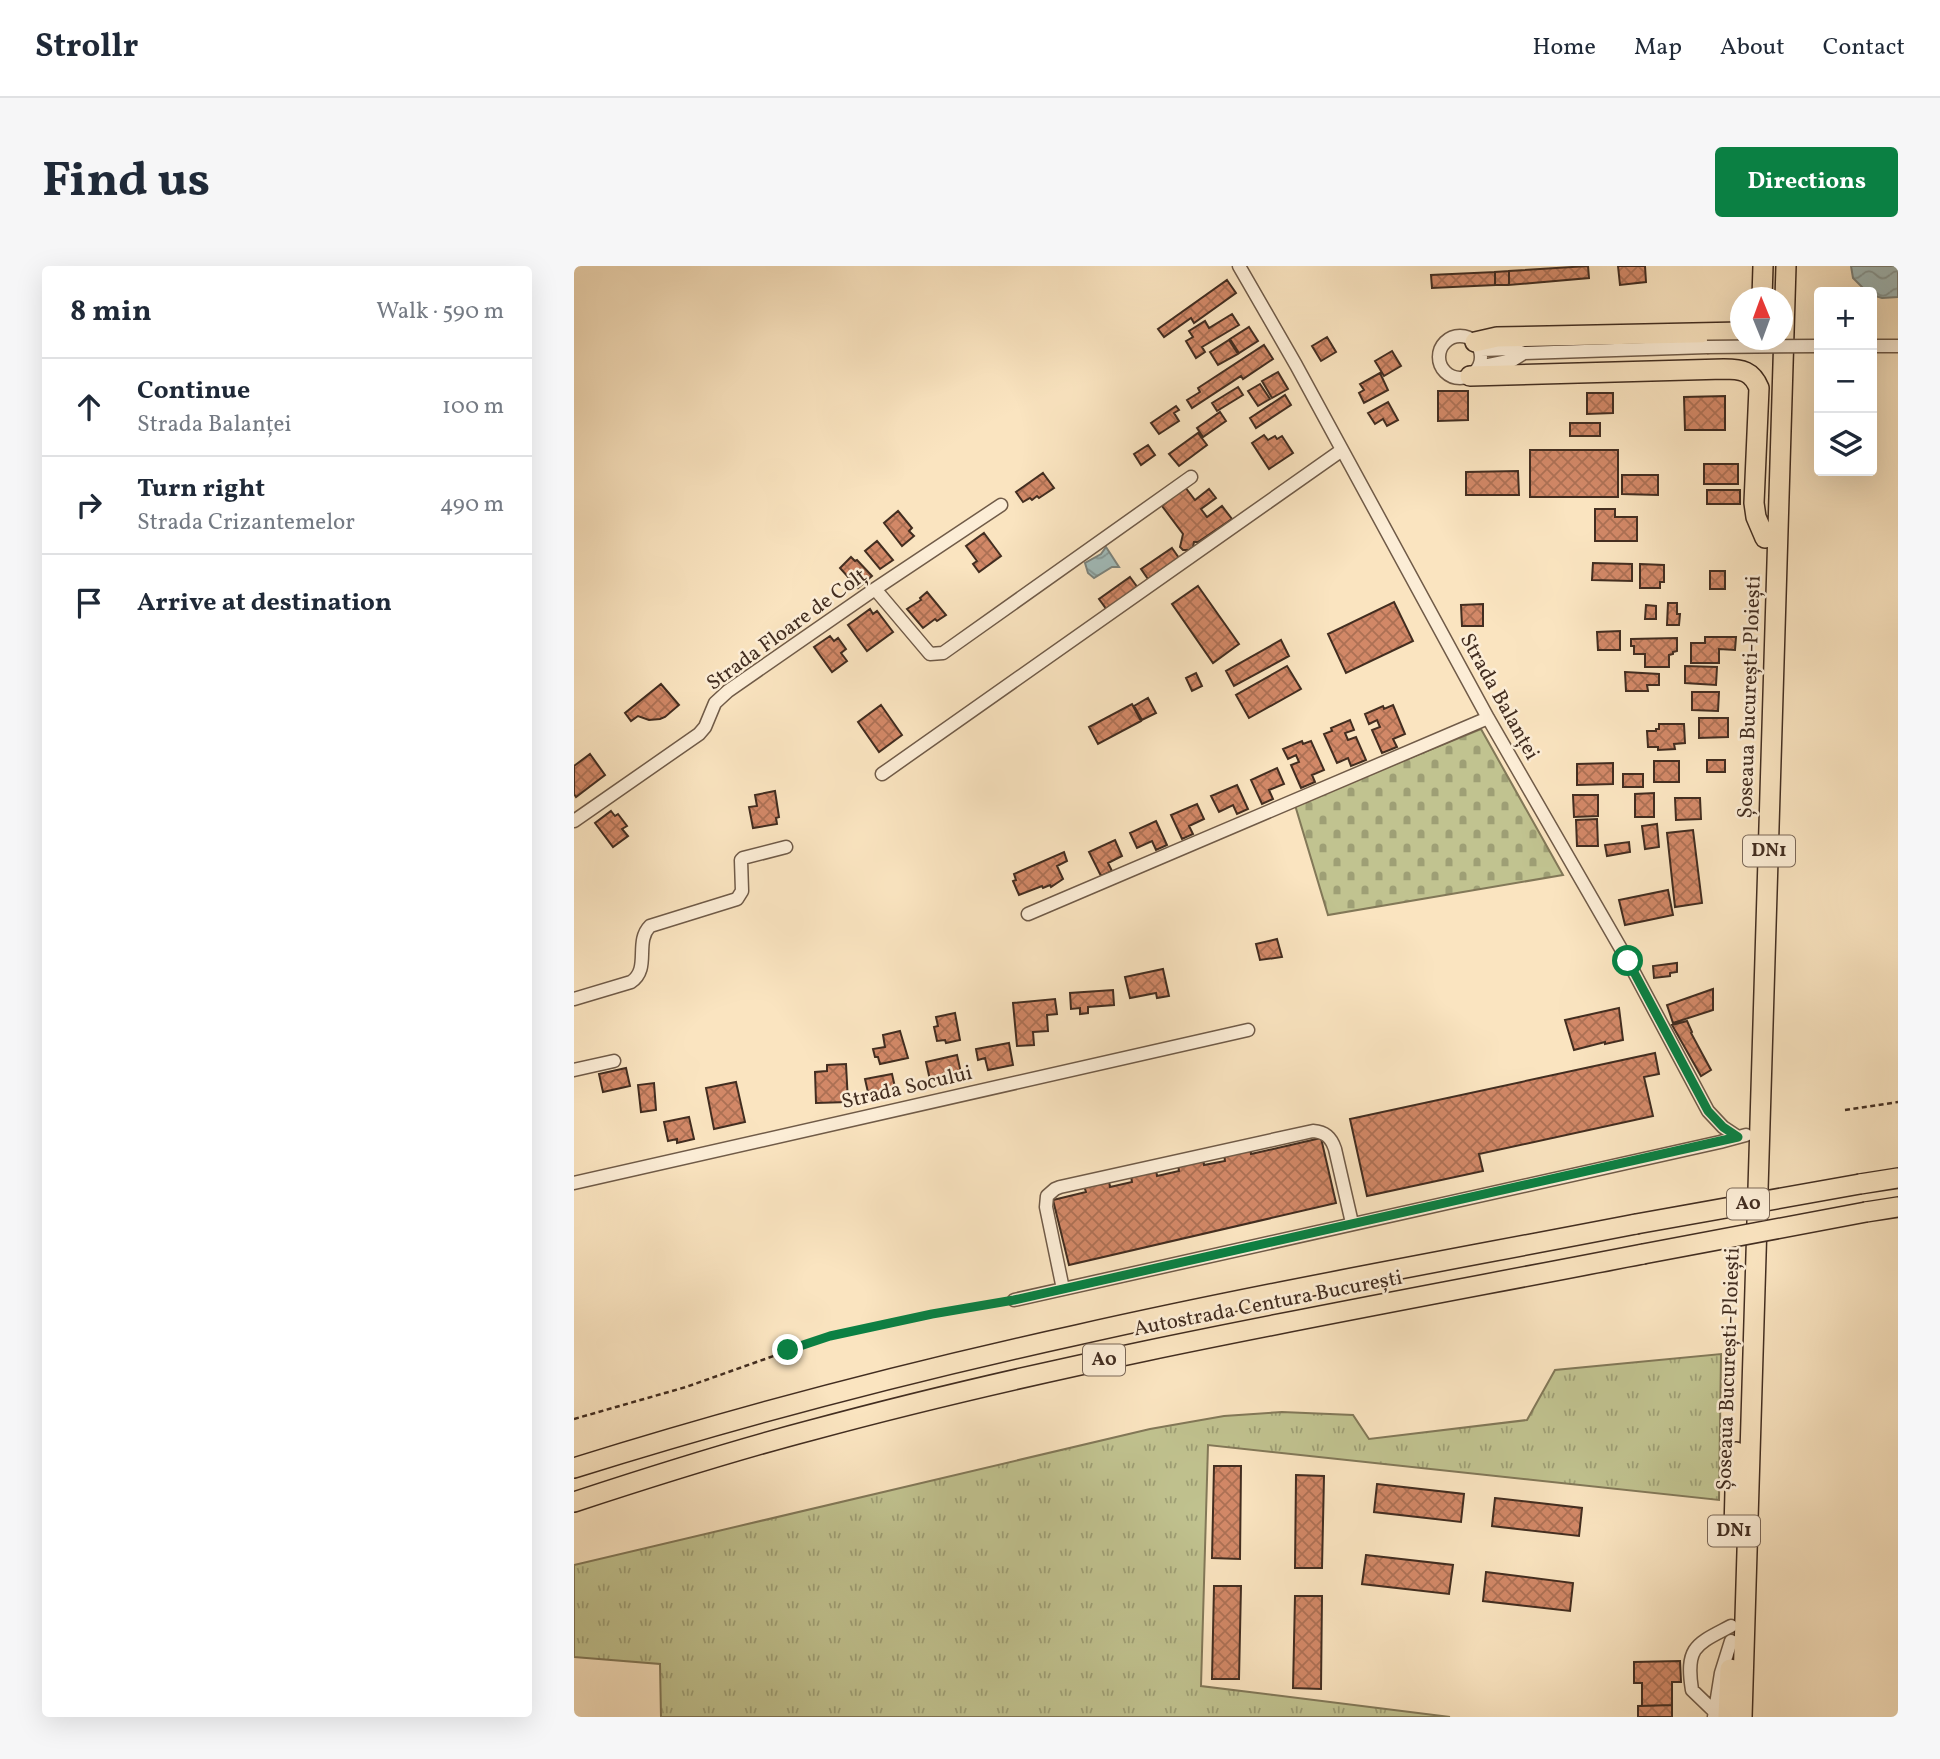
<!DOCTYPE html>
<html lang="en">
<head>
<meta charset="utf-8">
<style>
  :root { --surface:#fff; --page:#f6f6f7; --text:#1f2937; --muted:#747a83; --line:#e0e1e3; --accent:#0b8043 }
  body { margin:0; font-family:Vollkorn,serif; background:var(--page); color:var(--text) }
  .controls { position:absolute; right:21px; top:21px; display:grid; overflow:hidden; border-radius:7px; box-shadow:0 7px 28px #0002 }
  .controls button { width:63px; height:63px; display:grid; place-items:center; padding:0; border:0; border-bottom:2px solid var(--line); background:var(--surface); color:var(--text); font:35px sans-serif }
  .compass { position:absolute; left:1156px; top:21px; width:63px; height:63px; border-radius:50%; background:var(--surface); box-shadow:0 7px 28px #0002; rotate:359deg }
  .stop { position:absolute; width:21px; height:21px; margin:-16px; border:5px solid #0b8043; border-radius:50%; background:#fff }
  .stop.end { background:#0b8043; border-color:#fff; box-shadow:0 2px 7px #0008 }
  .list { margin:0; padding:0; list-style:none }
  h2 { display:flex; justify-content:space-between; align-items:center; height:91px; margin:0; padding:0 28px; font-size:30px }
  h2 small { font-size:23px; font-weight:400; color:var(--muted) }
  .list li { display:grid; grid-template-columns:46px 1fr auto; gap:21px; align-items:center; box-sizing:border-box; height:98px; padding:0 28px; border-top:2px solid var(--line) }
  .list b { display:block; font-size:26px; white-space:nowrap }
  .list p { margin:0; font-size:23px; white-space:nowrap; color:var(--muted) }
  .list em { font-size:23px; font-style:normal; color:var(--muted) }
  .icon { flex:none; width:38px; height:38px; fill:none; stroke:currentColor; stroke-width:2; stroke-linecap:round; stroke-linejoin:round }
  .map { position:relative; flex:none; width:1324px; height:1451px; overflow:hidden; border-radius:7px }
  header { display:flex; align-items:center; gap:42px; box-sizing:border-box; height:98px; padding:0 35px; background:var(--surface); border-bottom:2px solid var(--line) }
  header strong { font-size:33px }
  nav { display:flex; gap:38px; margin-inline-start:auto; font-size:24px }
  .intro { display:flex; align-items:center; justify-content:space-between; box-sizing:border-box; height:168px; padding:0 42px }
  h1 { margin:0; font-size:49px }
  .button { padding:18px 32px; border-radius:7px; background:var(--accent); color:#fff; font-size:24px; font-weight:700 }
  main { display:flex; gap:42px; padding:0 42px }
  aside { flex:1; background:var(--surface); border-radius:7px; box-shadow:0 7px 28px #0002 }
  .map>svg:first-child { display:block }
  .grass { fill:url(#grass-tufts); stroke:#827858; stroke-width:2 }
  .cemetery { fill:url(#cemetery-stones); stroke:#827858; stroke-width:2 }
  .water { fill:url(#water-waves); stroke:#7b837d; stroke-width:2 }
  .building { fill:url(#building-cross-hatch); stroke:#422d20; stroke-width:2 }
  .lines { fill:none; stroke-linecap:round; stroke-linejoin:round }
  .minor-casing { stroke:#705b48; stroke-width:15 }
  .highway-casing { stroke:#422d20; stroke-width:22 }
  .path { stroke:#422d20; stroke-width:2.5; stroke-dasharray:5 3.5; stroke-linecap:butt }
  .minor { stroke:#fcedd6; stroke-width:12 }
  .highway { stroke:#fae4c0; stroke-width:19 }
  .minor-bridge-casing { stroke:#705b48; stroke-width:15; stroke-linecap:butt }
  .highway-bridge-casing { stroke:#422d20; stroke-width:22; stroke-linecap:butt }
  .minor-bridge { stroke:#fcedd6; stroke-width:12 }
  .highway-bridge { stroke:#fae4c0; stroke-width:19 }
  .route { stroke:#0b8043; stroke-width:9 }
  .labels { text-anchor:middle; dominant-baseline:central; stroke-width:5; stroke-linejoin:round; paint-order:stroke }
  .shield { fill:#fcedd6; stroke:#7a6757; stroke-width:2 }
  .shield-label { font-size:19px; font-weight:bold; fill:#422d20 }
  .street-label { font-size:21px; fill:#422d20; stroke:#fcedd6 }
</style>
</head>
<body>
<header>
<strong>Strollr</strong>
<nav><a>Home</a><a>Map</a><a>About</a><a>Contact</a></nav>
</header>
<div class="intro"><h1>Find us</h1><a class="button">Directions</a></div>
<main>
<aside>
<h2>8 min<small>Walk · 590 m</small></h2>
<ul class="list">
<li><svg class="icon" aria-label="ahead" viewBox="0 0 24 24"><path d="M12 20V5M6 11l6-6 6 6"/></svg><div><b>Continue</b><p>Strada Balanței</p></div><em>100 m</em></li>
<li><svg class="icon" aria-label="right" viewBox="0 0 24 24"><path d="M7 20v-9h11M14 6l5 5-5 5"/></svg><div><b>Turn right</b><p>Strada Crizantemelor</p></div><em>490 m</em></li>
<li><svg class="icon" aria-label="arrive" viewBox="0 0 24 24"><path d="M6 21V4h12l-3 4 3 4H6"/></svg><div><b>Arrive at destination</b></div></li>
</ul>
</aside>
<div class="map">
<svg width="1324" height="1451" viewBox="0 0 1324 1451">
  <defs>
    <pattern id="grass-tufts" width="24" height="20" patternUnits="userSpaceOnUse" patternTransform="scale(1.75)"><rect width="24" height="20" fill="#c1c390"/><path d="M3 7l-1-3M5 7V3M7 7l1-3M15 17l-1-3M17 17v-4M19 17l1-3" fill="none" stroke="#9e9f75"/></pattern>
    <pattern id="cemetery-stones" width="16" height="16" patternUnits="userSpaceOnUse" patternTransform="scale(1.75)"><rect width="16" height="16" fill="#c1c390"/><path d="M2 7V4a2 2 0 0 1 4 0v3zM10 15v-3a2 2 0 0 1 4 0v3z" fill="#9e9f75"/></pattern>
    <pattern id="water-waves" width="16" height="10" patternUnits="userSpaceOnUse" patternTransform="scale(1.75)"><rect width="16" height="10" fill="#a1bcbb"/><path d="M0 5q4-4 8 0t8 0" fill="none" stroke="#859998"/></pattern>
    <pattern id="building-cross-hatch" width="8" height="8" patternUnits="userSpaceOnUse" patternTransform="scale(1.75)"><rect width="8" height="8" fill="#d28867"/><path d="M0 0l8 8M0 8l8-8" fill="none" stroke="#ac7054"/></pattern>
  </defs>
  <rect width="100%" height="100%" fill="#fae4c0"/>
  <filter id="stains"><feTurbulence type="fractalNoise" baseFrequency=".00286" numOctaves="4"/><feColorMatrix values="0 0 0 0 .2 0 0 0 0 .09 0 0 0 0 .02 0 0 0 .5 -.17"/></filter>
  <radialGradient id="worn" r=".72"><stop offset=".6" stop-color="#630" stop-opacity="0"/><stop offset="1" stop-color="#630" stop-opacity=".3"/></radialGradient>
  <path class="grass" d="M1147 1088 1145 1234 634 1179 627 1420 876 1451H87L86 1398 0 1391V1299L576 1163 650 1150 708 1146 779 1149 795 1173 953 1154 981 1104Z"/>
  <path class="cemetery" d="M907 463 989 609 754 649 721 539Z"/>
  <path class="water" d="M1277 0H1324V31L1308 32 1298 29V26H1293L1279 12Z
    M532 281 545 301H538L520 312 514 307 511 297 527 288Z"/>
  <path class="building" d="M1014 0 1015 12 935 19V5Z
    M1044 0H1071L1072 16 1046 19Z
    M935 5V19H921V6Z
    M921 6V19L858 22 857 9Z
    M653 14 662 27 620 57 617 52 590 71 584 63Z
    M658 48 665 59 628 81 631 86 622 92 612 75 619 71 615 65 631 55 635 62Z
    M675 61 684 75 665 87 656 73Z
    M753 71 762 86 747 95 738 80Z
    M655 74 664 88 644 99 636 86Z
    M690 79 699 93 669 113 667 110 618 142 613 134 626 126 624 122Z
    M818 85 827 100 810 110 801 95Z
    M704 106 714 123 698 132 688 115Z
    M806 107 814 124 790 137 785 127 790 124 786 118Z
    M686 118 696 133 684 140 674 125Z
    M664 121 669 129 643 145 638 137Z
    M864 125H894V154L864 155Z
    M1013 127H1039V147L1013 148Z
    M711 129 717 139 682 162 676 152Z
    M1151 130V164H1111L1110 131Z
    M814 136 824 154 813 160 809 153 801 158 794 147Z
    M602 140 605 144 600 147 605 155 585 168 577 157Z
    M646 146 652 155 629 171 623 162Z
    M996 157H1026V170H996Z
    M624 167 633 179 605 200 595 188Z
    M690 169 694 174 701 170 703 173 708 170 719 187 695 203 678 177Z
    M574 179 581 189 567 199 560 188Z
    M956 184H1044V231H956Z
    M1130 198H1164V218H1130Z
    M944 205 945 229H892V206Z
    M469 207 480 222 465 232 463 230 458 234 456 232 449 236 442 226Z
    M1048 209H1084V229L1048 228Z
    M611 221 621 234 635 223 642 232 627 243 633 251 648 240 658 253 624 276H620L619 281 615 284H609L606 281 609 268 588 240Z
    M1133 224H1166V238H1133Z
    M1021 243H1041V251H1063V275H1021Z
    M324 245 338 262 335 265 340 270 328 280 310 257Z
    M410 267 427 290 405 306 399 298 403 295 392 280Z
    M303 275 319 294 306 303 291 285Z
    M598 282 605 292 574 313 567 303Z
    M277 291 281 295 283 294 298 310 284 322 266 302Z
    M1019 297 1058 298V315L1018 314Z
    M1066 298 1090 299V316H1086V322H1066Z
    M1136 305H1151V323H1136Z
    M556 311 564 322 533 344 525 333Z
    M624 320 665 378 639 397 598 338Z
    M353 326 372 349 363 355 361 353 349 362 333 343 347 334 346 332Z
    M820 336 839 375 772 407 754 368Z
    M1094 337H1103V348H1106L1105 359H1093Z
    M909 338V360H888L887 339Z
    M1072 339 1082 340V353H1071Z
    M296 343 299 348 303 345 319 366 293 385 274 359Z
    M1046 365V384H1024L1023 366Z
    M256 370 260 375 264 372 272 383 267 387 273 395 258 406 240 381Z
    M1131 371H1162L1161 384 1145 383V397H1117V377H1131Z
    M1103 372V385L1099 386V388L1095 389V401H1071V388H1060V380H1057V373Z
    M707 374 715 390 660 420 652 405Z
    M713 400 727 423 675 452 662 429Z
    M1111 400 1143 401 1142 419 1111 417Z
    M1051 406 1085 408V419H1073L1074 425H1052Z
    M622 407 628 420 618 425 612 412Z
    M87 418 105 439 91 451 86 453 75 454 64 450 57 455 51 447Z
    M1118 426H1145L1144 445 1118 444Z
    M574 432 582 447 568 454 560 440Z
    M558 438 567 455 524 478 515 461Z
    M307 439 328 469 305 486 284 456Z
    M819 439 831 468 819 473 823 481 808 487 798 464 806 461 803 454 795 458 791 448 809 440 810 443Z
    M1125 452H1154V471L1125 472Z
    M776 454 780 464 771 467 774 474 782 471 792 494 777 500 774 492 763 497 750 468 758 465 757 462Z
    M1085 458H1110L1111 477 1100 478 1101 483 1084 484V481H1074L1073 465H1082V463H1085Z
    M728 475 729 478 737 475 750 504 738 509 741 516 727 522 717 499 725 496 722 489 714 493 709 483Z
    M16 488 31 509 2 531 0 528V500Z
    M1133 494H1151V506H1133Z
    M1080 495H1105V516H1080Z
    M1039 497V518L1003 519V498Z
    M703 502 710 518 695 524 699 533 688 538 677 514Z
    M1049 508H1069V521H1049Z
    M663 519 674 543 663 548 659 539 645 546 637 530Z
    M201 525 205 551 202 552 203 558 179 562 175 541 183 540 181 529Z
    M1080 527V551H1061V528Z
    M999 529H1024V550L1000 551Z
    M1101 532H1126L1127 553 1102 554Z
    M623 538 630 553 615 560 619 568 608 573 597 549Z
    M37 545 41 550 44 548 53 560 48 563 54 570 39 581 21 557Z
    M1023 553 1024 580H1003L1002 554Z
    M582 555 593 579 582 584 578 575 563 582 556 567Z
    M1083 558 1085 581 1071 583 1068 560Z
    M1119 564 1128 637 1101 641 1093 567Z
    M541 574 548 590 534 597 538 605 527 610 515 586Z
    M1055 576 1056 586 1033 590 1031 579Z
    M490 586 493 595 483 600 489 613 477 621 476 619 469 622 468 620 445 629 439 615 442 614 440 608Z
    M1094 624 1099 649 1051 659 1045 634Z
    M703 673 708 691 686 694 682 678Z
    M1103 697V706L1096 707V710L1080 712 1079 700Z
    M589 703 595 730 583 732 582 727 556 732 551 711Z
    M1139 723V744L1099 757 1093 739Z
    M539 724 540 739 514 741V747L506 748V742L497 743 496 727Z
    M481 733 483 748 473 749 474 765 459 766 460 779 443 780 439 737Z
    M1045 742 1049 774 1031 778V776L1000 784 991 754Z
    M381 747 386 774 372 777 371 774 363 775 360 761 364 760 362 751Z
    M1113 755 1118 766 1117 767 1137 804 1127 810 1098 759Z
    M326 765 334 792 306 798 304 791H301L299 783 311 781 309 769Z
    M435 777 439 799 414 804 411 792 404 794 402 783Z
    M1081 787 1085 808 1070 811 1079 850 905 888 909 905 793 930 776 853Z
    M383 789 387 807 381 809 382 812 371 815 370 811 356 814 352 796Z
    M272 798 274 836 242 837 241 806 253 805V799Z
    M52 802 56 820 29 826 25 808Z
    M318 808 323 830 296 835 291 813Z
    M162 816 171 856 140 863 132 822Z
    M80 817 82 844 67 846 64 819Z
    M115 851 120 873 103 877V873L94 875 90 856Z
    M747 872 762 937 495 999 479 934 512 926 510 920 535 915 536 921 558 916 557 910 582 904 583 910 605 905 604 899 629 893 630 899 651 895 650 888 676 882 677 888Z
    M640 1200H667L666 1293 638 1292Z
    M722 1209 750 1210 748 1302H721Z
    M803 1218 890 1228 887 1256 800 1246Z
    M921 1232 1008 1242 1005 1270 918 1260Z
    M792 1289 879 1299 875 1328 788 1318Z
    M912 1306 999 1317 996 1345 909 1335Z
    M640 1320H667L665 1413H638Z
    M721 1330H748L747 1423 719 1422Z
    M1106 1395 1107 1416H1098V1439L1068 1440V1417H1060V1396Z
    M1098 1439V1451H1064V1440Z"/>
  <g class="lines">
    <g class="minor-casing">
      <path id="minor" d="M665 0 722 99 914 452 1054 695 1134 845 1149 861 1164 871
        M865 91a21 21 0 1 1 42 0a21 21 0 1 1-42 0Z
        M1298 80H1324
        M907 84 937 83 950 87 1133 81
        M905 101 939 94 950 87
        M301 323 356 388 369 387 617 211
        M308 508 768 184
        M0 555 125 468 131 461 141 437 154 425 301 323 427 239
        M454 648 914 452
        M0 733 57 716C77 703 60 676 76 660L163 633 168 625 167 594 169 592 212 581
        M0 804 40 795
        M0 917 674 764
        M489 1023 472 941 473 930 481 923 486 921 739 865C751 866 757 871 761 883L778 957
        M440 1034 1146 876 1172 869
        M1140 1451 1147 1407 1157 1375
        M1146 1451 1118 1424C1111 1380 1123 1378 1157 1360"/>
    </g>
    <g class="highway-casing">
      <path id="highway" d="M1188 32 1189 0
        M901 76 923 71 1167 66
        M896 110 1150 103C1168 103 1178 105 1185 122L1180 237 1182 251 1191 272
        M1286 918 1324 912
        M1292 946 1324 941
        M0 1202C166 1150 334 1106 503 1069 689 1027 876 994 1062 958
        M0 1236C79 1210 158 1185 238 1164 511 1090 791 1042 1069 988
        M1160 1265 1162 1186
        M1154 1451 1156 1403
        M1168 1451 1212 0"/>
    </g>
    <path class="path" d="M1271 844 1324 836
      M0 1153 112 1121 256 1070 358 1048 428 1035"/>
    <use href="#minor" class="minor"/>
    <use href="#highway" class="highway"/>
    <g class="minor-bridge-casing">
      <path id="minor-bridge" d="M1133 81 1245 80"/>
    </g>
    <g class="highway-bridge-casing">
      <path id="highway-bridge" d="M1062 958 1286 918
        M1069 988 1292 946"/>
    </g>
    <use href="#minor-bridge" class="minor-bridge"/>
    <use href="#highway-bridge" class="highway-bridge"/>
  </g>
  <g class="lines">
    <path class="route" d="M214 1084 256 1070 358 1048 440 1034 1164 871 1149 861 1134 845 1054 695"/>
  </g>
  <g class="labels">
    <g class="shield">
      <rect x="1169" y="569.5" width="52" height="31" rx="5"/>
      <rect x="1153" y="922.5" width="42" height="31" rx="5"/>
      <rect x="509" y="1078.5" width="42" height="31" rx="5"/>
      <rect x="1134" y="1249.5" width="52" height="31" rx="5"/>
    </g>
    <g class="shield-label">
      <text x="1195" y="585">DN1</text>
      <text x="1174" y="938">A0</text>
      <text x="530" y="1094">A0</text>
      <text x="1160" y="1265">DN1</text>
    </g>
    <g class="street-label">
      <text transform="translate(213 364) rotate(-36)">Strada Floare de Colț</text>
      <text transform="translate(925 431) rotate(61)">Strada Balanței</text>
      <text transform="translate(1176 431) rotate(-88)">Șoseaua București-Ploiești</text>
      <text transform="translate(333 822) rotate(-13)">Strada Socului</text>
      <text transform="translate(694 1038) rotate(-11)">Autostrada Centura București</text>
      <text transform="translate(1155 1103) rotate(-88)">Șoseaua București-Ploiești</text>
    </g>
  </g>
  <rect width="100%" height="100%" filter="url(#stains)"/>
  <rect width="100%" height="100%" fill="url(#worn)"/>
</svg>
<div class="controls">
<button>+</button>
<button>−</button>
<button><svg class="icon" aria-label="layers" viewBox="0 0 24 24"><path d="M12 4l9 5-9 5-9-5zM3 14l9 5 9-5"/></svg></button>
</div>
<svg class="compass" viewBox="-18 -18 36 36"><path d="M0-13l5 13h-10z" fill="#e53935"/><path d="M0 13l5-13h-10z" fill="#747a83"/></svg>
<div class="stop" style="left:1054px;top:695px"></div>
<div class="stop end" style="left:214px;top:1084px"></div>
</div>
</main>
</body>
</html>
